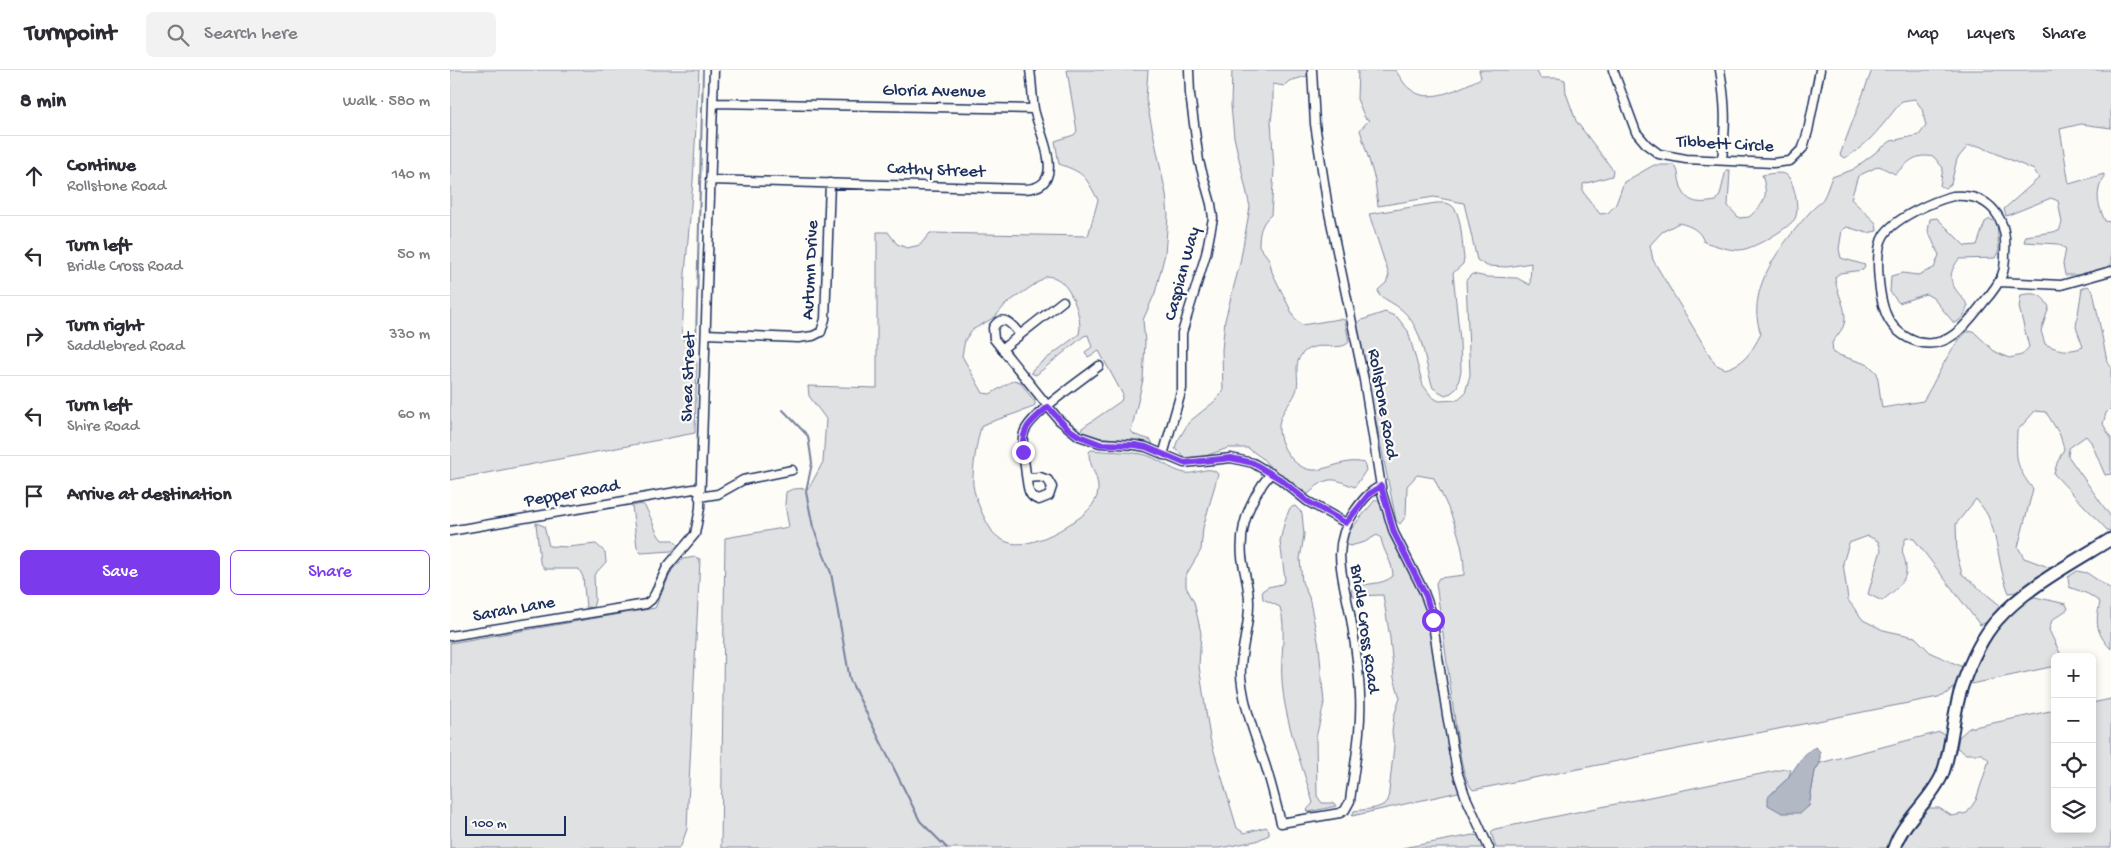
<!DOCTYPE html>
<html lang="en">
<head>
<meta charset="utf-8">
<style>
  :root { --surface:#fff; --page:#f2f2f3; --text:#2b2b33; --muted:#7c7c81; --line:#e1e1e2; --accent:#7c3aed }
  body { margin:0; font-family:"Gochi Hand",sans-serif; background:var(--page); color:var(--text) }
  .controls { position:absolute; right:15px; bottom:15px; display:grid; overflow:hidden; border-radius:8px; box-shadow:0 2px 8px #0003 }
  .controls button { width:45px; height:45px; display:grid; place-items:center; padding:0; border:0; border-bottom:1px solid var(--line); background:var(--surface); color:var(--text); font:25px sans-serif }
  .scale { position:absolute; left:15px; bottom:12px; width:101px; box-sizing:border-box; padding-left:5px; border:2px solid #1b2f5e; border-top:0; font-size:14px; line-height:18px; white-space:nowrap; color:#1b2f5e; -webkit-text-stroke:4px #fdfcf7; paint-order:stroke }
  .stop { position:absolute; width:15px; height:15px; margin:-11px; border:4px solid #7c3aed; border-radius:50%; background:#fff }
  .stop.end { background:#7c3aed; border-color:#fff; box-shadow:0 1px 5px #0008 }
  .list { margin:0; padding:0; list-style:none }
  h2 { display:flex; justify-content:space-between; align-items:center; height:65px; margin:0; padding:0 20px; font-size:21px }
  h2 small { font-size:16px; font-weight:400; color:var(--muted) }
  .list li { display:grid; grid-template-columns:32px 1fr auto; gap:15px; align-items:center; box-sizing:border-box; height:80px; padding:0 20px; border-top:1px solid var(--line) }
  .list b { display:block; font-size:19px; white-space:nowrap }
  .list p { margin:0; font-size:16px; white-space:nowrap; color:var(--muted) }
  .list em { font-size:16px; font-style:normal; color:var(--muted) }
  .actions { display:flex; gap:10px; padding:15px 20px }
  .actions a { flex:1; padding:11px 0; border:1px solid var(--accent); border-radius:8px; text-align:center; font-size:18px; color:var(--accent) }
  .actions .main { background:var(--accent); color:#fff }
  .icon { flex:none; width:28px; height:28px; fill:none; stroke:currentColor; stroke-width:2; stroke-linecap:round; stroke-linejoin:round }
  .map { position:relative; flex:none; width:1661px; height:778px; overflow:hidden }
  header { display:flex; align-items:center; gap:30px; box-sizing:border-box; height:70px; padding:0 25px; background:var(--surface); border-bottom:1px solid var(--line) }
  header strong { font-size:24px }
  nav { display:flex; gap:28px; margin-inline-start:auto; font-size:18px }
  .search { width:350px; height:45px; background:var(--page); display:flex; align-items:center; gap:12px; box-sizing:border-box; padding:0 18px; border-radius:8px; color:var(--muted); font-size:19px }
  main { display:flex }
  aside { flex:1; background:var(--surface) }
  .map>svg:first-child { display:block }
  .green { fill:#e0e1e3; stroke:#7e88a0 }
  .water { fill:#b3b8c5; stroke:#76819c }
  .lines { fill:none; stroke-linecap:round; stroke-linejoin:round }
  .stream { stroke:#76819c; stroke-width:2 }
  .minor-casing { stroke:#1b2f5e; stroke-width:11 }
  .secondary-casing { stroke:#1b2f5e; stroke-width:15 }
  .minor { stroke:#fdfcf7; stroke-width:8 }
  .secondary { stroke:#fdfcf7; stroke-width:11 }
  .route { stroke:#7c3aed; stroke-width:6 }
  .labels { text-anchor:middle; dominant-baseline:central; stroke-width:4.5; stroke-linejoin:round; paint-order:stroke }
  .street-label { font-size:18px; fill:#1b2f5e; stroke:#fdfcf7 }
</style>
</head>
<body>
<header>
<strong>Turnpoint</strong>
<div class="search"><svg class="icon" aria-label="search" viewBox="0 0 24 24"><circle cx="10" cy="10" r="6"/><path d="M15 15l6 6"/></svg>Search here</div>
<nav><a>Map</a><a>Layers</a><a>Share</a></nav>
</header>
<main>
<aside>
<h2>8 min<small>Walk · 580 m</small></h2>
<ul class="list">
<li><svg class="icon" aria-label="ahead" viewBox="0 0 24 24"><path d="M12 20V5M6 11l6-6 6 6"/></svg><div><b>Continue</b><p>Rollstone Road</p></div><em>140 m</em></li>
<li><svg class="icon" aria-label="left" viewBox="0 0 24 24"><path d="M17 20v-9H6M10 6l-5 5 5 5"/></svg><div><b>Turn left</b><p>Bridle Cross Road</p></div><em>50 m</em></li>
<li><svg class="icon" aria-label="right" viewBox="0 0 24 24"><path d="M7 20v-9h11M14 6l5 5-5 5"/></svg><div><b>Turn right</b><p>Saddlebred Road</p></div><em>330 m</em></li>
<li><svg class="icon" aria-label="left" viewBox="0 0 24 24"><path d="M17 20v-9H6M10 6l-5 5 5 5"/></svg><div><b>Turn left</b><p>Shire Road</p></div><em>60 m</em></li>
<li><svg class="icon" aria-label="arrive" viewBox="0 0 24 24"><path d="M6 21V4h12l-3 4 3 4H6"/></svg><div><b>Arrive at destination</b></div></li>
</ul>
<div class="actions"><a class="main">Save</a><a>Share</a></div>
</aside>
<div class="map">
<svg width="1661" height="778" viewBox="0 0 1661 778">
  <rect width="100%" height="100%" fill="#fdfcf7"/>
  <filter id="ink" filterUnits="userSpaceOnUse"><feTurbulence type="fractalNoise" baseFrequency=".02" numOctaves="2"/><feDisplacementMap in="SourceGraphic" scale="10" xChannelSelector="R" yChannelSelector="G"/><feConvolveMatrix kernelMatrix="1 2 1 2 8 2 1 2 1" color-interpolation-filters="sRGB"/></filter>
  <g filter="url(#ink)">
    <path class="green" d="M0 0H249L243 112 235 204 232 267 247 293 245 363 0 410Z
      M617 0H698L696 29 716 124 718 146 715 184 705 223 693 250 695 272 693 310 681 361 685 365 701 370 703 375 700 376 677 370 644 367 631 362 632 358 671 331 673 325 649 281 638 287 635 282 642 277 638 265 634 266 586 305 581 303 583 299 629 264C633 249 622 219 609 210 605 207 601 207 597 206L556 234 545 247 522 260 515 270 512 286 533 323 540 324 564 310 570 312 585 332V335L581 338 532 355C527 367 522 402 523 415 525 429 534 449 542 461 544 465 552 470 557 472 574 479 604 465 618 455 630 448 642 440 647 426 652 408 638 397 639 382L641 380C658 382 676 381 692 384 708 387 719 400 735 403 746 405 760 394 768 404L753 458 751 480 736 505V517L744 532 751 563 749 596 760 668 787 758 794 763 816 757 819 760V765L806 771 770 778H271L275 468 339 457 335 435 336 422 343 419 359 418 373 392 376 349 359 326 358 316 427 318V162H438L447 174 457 178 470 175 480 163 638 166 648 130C635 106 635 103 609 94L605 71 624 65 627 61Z
      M782 0H858L857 6 839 11 834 16 823 14V35L821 51 824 100 821 145C811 153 809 163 809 176L819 189 822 202 845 249 852 255 889 249 895 250 899 272C890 283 866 269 853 283 841 295 852 310 845 324 841 333 833 339 830 350 824 369 843 402 866 400 882 398 898 388 914 393L916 400 905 417C892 413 883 405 870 414 865 416 863 421 858 424L825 402 812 388 798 378H778L750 388 738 389 725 379 727 372 739 352 765 331 773 322 772 280 775 250 790 193 800 137 784 67 781 36Z
      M908 0H945C950 6 954 15 960 19 979 36 1012 17 1031 8L1029 0H1087L1090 8H1108L1115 10 1116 23 1126 51 1163 100 1162 106 1133 114V122L1150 144 1158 143 1166 134 1174 112 1204 95H1224C1229 100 1228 106 1230 113 1235 134 1248 134 1266 131L1270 125 1276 100H1280L1278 136 1289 148 1299 147C1315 133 1319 127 1312 105 1318 104 1329 102 1335 104 1344 108 1351 142 1344 150 1336 160 1300 181 1288 180 1277 180 1265 175 1254 172 1250 160 1241 156 1229 153L1212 162 1200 175 1203 190 1265 294 1275 299C1296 293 1301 282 1311 264 1294 219 1332 174 1360 142 1364 137 1370 134 1373 129 1377 122 1379 114 1382 107L1402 100 1441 71 1469 65 1476 56 1472 39 1465 29 1452 31C1436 50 1418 77 1394 88L1390 85 1422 0H1661V58L1631 54 1610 59 1619 114 1654 104C1654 111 1650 113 1649 119 1646 131 1651 141 1655 151L1661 152V196L1629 205H1615L1613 194 1616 179 1608 174 1574 172 1576 166 1609 161 1612 153 1608 131 1601 128 1556 146 1554 139 1589 108 1584 100 1529 76H1518L1507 89 1501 114 1496 118 1490 116 1493 98 1484 87C1464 83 1459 92 1445 104L1429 96 1408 106 1401 129 1426 153 1427 161 1417 163 1397 157 1392 160 1389 179 1391 188 1415 195 1413 200 1390 203 1385 207C1386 224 1400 241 1393 257 1390 263 1385 268 1382 273L1383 283 1419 295 1427 303 1432 338 1473 331C1486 311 1500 275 1517 262L1523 261 1544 281 1559 288 1572 285 1579 277 1569 237 1571 225C1586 222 1592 224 1599 237L1591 261 1595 274C1608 280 1618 283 1633 277L1626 257 1632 218 1638 216 1643 221 1657 291 1661 297V338L1656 343 1653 354 1661 368V404L1655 405 1641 372 1636 366 1619 378 1618 386 1661 447V461L1657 460 1604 404 1607 393 1614 379 1610 365 1596 342 1585 341 1567 361C1566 389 1565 396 1583 419L1568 477 1574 488 1601 498 1567 522 1559 523C1548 498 1549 470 1538 446 1535 440 1530 434 1526 429L1506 454 1507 485 1512 504 1552 537 1540 551 1530 555 1464 469 1456 468C1448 486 1456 483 1456 499 1457 513 1441 523 1432 531L1418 524 1431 480 1428 471 1418 466 1399 473 1393 493 1398 530 1413 550 1433 560 1465 567 1481 583 1515 598 1505 617 1493 626 1023 720C1013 708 1011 688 1008 673L986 513 989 508 1014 505C1015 469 999 440 984 408L967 405 957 416 956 446 950 454 946 450 907 258 909 251 935 242 947 247 958 261 973 315 982 327 989 331 1007 330 1015 323 1020 305 1016 210 1022 204 1037 207 1067 208 1080 215 1081 193 1057 197 1037 196 1027 190 1014 133 984 127 928 136 925 110 910 60 919 50 915 48 907 29Z
      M986 133C992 133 1000 132 1004 138 1012 147 1012 176 1014 188L1013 194 1003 203 1010 271 1011 301 1007 318 1001 323 995 325 983 318C974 292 974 259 952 240 945 234 936 230 929 225L928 220 936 213 939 205 919 144Z
      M1487 148 1515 176 1527 175 1535 152 1540 149 1547 153 1549 180 1545 188 1509 189C1493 210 1504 217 1518 235 1515 244 1513 250 1504 253L1483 228 1476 224 1449 233 1440 222 1441 206 1452 203 1468 205 1484 198 1489 185 1478 161 1480 149Z
      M925 430H930L942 468 972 521 986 588 1000 686 1010 719 1008 722 902 746 904 741C916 739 929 740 938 731L944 676 942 662 944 646 950 628 944 608 940 568 933 525 902 526 901 520C913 511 931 517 943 506 943 492 933 482 931 468L927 465 915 472 900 476 895 474 897 464Z
      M193 434C202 445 203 460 212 470H223L228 475 222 481 191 483 187 477 182 436Z
      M845 436 852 443 854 465 850 489 852 512 859 527 869 576 874 633 866 668 867 726 872 733H884L886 736 859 742 857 740 863 733C852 694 834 650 832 610 830 586 837 560 830 537L813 529 812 521 818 517 832 514 835 510 830 471 835 450 840 438Z
      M86 453 94 456 99 476 118 477 146 474 155 482 156 492 144 505 145 530 143 538 136 537 133 507 129 499H95L90 492Z
      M245 487 250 489 238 734 237 759 231 776 229 778H0V573L205 538 222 500 233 489Z
      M1627 501 1637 503 1661 519V579C1646 563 1645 553 1650 532L1638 524 1619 517 1618 507Z
      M1585 527 1616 534 1618 539 1602 550 1599 560 1612 587H1605V596L1522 614 1520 610C1536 582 1550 536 1585 527Z
      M1661 629V778H1451L1461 760 1479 738H1489L1502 746 1517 743 1526 730 1539 690 1532 684H1516L1507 678 1509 667 1519 658 1605 640V759H1642V633Z
      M1490 662 1494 664C1493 688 1486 710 1471 730 1461 744 1439 760 1439 778H1046L1041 762 1045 759 1335 699 1341 700 1338 708 1318 727 1359 736 1365 701 1370 693Z
      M1023 765 1029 766 1034 778H952Z"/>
    <path class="water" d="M1366 677 1370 682V693L1365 701 1359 736 1351 743H1332L1318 735V727C1324 721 1330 716 1336 710 1345 700 1353 681 1366 677Z"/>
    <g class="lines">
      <path class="stream" d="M246 270 253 0
        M333 340 358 366 362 393 356 422 363 457 381 503 400 610 470 751 497 778"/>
      <g class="minor-casing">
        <path id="minor" d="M862 0 865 54 878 138 914 310 932 423 944 463 973 520 981 541 997 645 1007 701 1015 725 1039 778
          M1163 0 1186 62 1197 75 1209 84 1236 89 1323 93 1340 91 1353 78 1358 61 1370 0
          M1270 0C1276 35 1276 55 1272 89
          M263 33 584 39
          M260 110 574 119C620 118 589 64 584 39 582 26 582 13 580 0
          M1503 126C1540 123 1558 148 1555 183 1555 190 1555 198 1552 205 1548 216 1540 225 1533 233 1517 253 1501 277 1473 273 1459 271 1446 262 1439 250 1429 233 1423 182 1434 165 1445 148 1483 131 1503 126Z
          M1549 212 1611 215 1661 201
          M256 264 348 268 363 266 371 262 375 249 380 113
          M570 265C563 255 552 242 543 258L544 269 609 350 629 366 650 373 685 375 696 377 734 393 781 388 803 393 830 409 857 431 896 453
          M552 279 613 231
          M713 385 732 319V263L756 184 763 148 761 134 749 91 740 24 739 0
          M821 403C801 427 789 455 792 487 794 502 799 517 799 532 800 557 789 581 791 607 794 636 804 664 814 691 821 712 826 733 831 753L890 743 895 740 900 731C904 697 912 660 910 625 909 599 905 573 901 549 894 509 879 479 904 442 911 432 919 421 931 416
          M577 408 590 407 598 410 602 417 599 426 589 430C577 427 578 416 576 405 575 392 570 376 574 363 579 345 633 309 649 296
          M249 427 268 424 293 410 342 400
          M0 461 249 418
          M0 566 196 534 201 530 205 524 217 497 245 464 250 438 264 0"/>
      </g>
      <g class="secondary-casing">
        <path id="secondary" d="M1444 778C1453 750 1480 732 1492 705 1503 677 1502 645 1512 616 1520 593 1530 569 1547 550 1576 517 1624 492 1661 469"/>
      </g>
      <use href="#minor" class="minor"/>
      <use href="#secondary" class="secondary"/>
    </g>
  </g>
  <g class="lines" filter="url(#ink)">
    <path class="route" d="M573 382C571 358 580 352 598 337L617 358 629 366 650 374 685 375 696 377 734 393 781 388 803 393 830 409 857 431 896 453 919 424 931 416 944 463 976 526 983 550"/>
  </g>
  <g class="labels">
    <g class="street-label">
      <text transform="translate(484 22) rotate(1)">Gloria Avenue</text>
      <text transform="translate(1275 75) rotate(3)">Tibbett Circle</text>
      <text transform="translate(486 101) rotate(2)">Cathy Street</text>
      <text transform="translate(361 200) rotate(-87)">Autumn Drive</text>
      <text transform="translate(733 204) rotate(-75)">Caspian Way</text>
      <text transform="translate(239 307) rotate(-88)">Shea Street</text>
      <text transform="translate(932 334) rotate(80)">Rollstone Road</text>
      <text transform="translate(122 424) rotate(-10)">Pepper Road</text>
      <text transform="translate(64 540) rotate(-10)">Sarah Lane</text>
      <text transform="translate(914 559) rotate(82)">Bridle Cross Road</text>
    </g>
  </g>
</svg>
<div class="controls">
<button>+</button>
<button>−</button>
<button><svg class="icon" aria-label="locate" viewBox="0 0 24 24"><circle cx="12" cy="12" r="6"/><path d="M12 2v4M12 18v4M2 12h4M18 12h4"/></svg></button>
<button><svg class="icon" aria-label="layers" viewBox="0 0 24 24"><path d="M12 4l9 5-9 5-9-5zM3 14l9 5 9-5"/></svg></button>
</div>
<div class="scale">100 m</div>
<div class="stop" style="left:983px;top:550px"></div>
<div class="stop end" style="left:573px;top:382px"></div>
</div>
</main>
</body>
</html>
